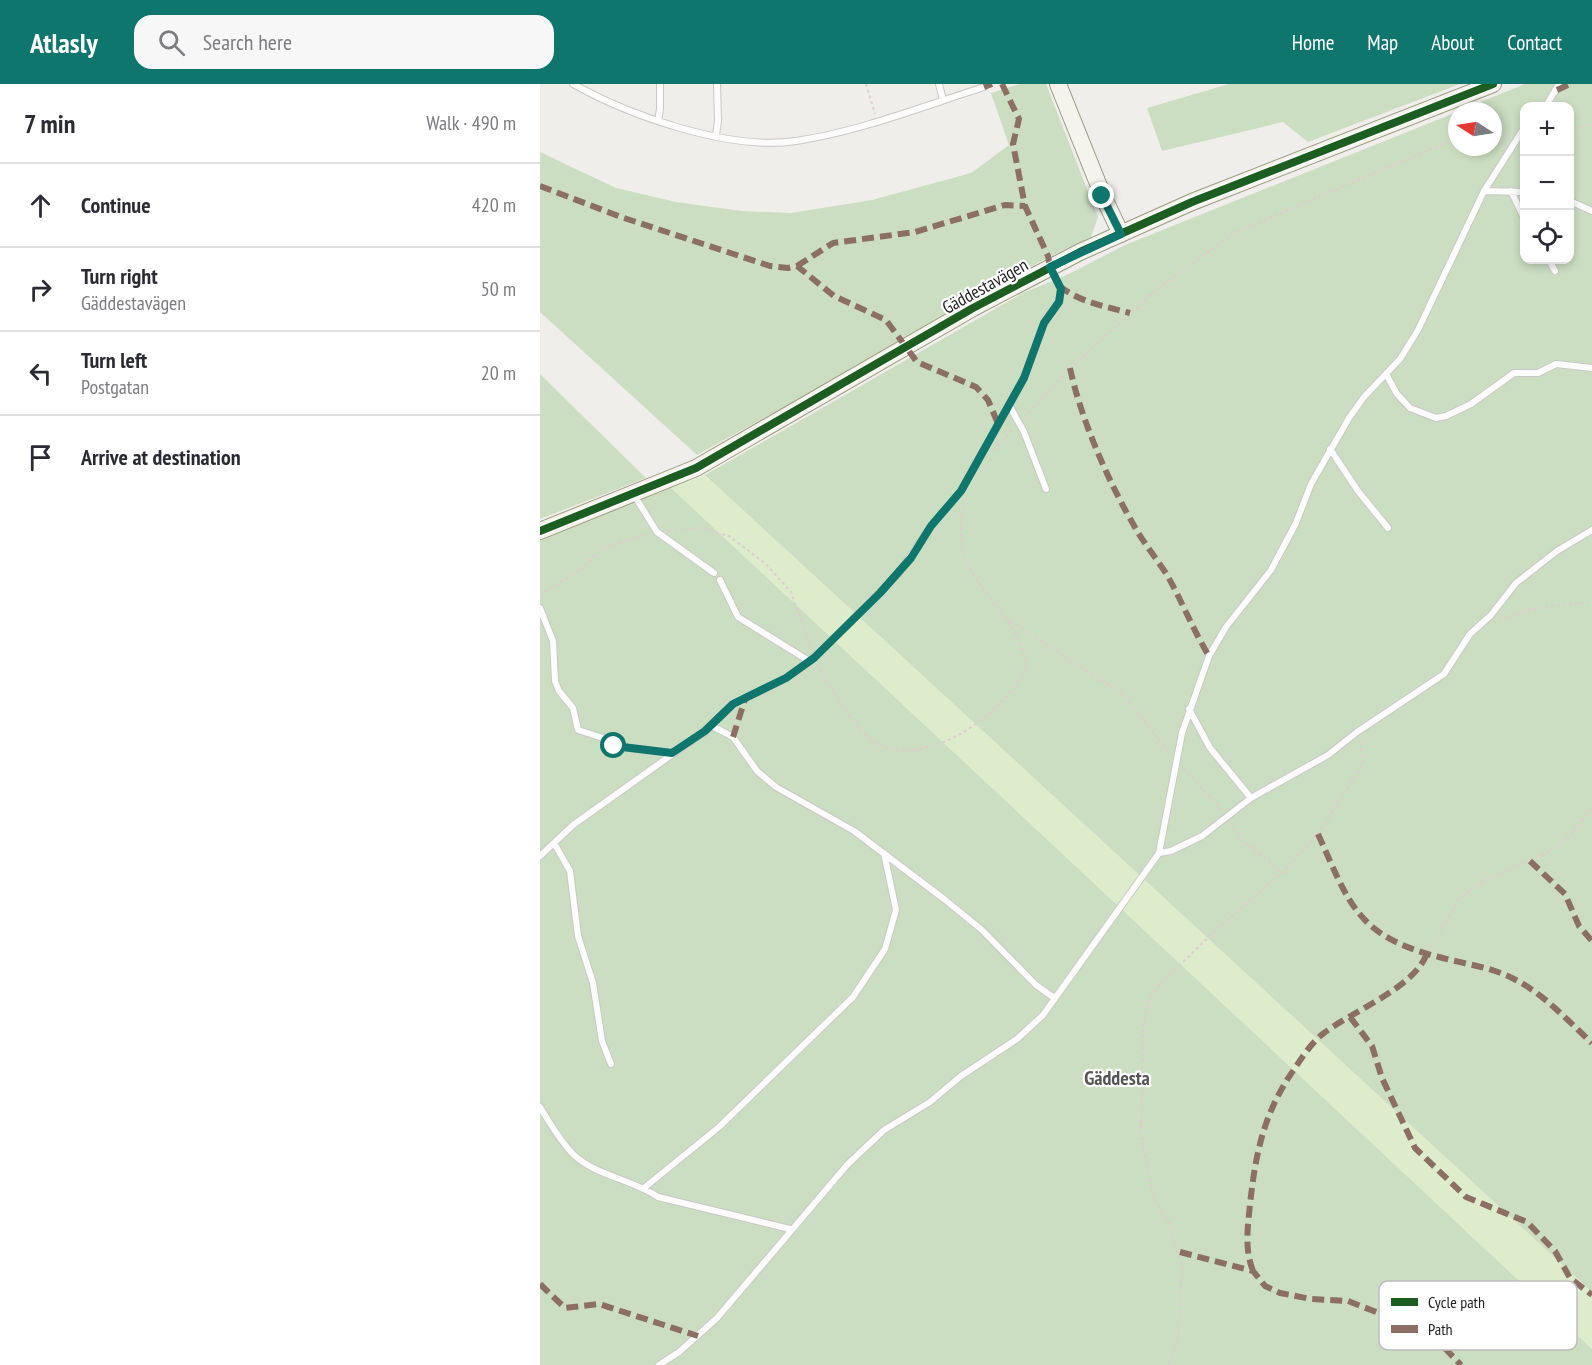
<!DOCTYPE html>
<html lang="en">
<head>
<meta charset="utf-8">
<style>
  :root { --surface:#fff; --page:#f7f7f7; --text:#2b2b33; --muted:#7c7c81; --line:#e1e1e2; --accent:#0f766e }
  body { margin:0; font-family:"PT Sans Narrow",sans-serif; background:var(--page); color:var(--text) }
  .controls { position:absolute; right:18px; top:18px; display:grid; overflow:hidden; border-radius:12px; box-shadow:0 3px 9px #0003 }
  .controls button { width:54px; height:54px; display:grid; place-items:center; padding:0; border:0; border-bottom:2px solid var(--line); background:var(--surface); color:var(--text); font:30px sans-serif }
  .compass { position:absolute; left:908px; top:18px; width:54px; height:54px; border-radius:50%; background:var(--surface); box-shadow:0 3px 9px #0003; rotate:282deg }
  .stop { position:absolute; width:18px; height:18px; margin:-14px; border:4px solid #0f766e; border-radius:50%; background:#fff }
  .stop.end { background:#0f766e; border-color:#fff; box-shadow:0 2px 6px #0008 }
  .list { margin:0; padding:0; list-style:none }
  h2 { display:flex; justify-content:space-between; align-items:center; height:78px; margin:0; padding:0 24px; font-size:26px }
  h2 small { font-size:20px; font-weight:400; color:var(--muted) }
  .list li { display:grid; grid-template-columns:39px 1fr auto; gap:18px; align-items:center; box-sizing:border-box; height:84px; padding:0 24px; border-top:2px solid var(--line) }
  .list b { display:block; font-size:22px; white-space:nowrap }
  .list p { margin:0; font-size:20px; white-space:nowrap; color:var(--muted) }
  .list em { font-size:20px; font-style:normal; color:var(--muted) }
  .icon { flex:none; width:33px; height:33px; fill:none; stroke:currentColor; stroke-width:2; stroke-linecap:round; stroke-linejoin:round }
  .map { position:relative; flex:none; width:1052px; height:1281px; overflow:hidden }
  header { display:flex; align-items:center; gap:36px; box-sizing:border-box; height:84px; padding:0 30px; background:var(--accent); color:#fff }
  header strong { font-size:28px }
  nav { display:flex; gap:33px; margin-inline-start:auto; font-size:21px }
  .search { width:420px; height:54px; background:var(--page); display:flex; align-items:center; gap:15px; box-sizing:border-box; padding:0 21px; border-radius:18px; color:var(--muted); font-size:22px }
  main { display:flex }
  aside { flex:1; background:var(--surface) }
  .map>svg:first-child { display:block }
  .grass { fill:#ddeccb }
  .forest { fill:#cbdec1; fill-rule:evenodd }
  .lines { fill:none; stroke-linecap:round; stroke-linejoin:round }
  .lane-casing { stroke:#c9c8c7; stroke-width:8 }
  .secondary-casing { stroke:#999a82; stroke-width:18 }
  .path { stroke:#dccecd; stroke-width:2; stroke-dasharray:3 3; stroke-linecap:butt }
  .lane { stroke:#fdfcfc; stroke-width:6 }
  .secondary { stroke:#f4f4ed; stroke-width:16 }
  .quiet { stroke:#8d6e63; stroke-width:6; stroke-dasharray:12 6; stroke-linecap:butt }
  .cycleway-casing { stroke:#fff; stroke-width:11 }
  .cycleway { stroke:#1b5e20; stroke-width:8 }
  .route { stroke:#0f766e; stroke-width:8 }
  .labels { text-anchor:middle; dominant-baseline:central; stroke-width:4.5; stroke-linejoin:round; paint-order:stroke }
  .street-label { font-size:18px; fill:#222; stroke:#fff }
  .neighbourhood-label { font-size:20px; font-weight:bold; fill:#555; stroke:#fff }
  .key { fill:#fff; stroke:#bdbdbd; stroke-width:1.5 }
  .key-label { font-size:16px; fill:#222 }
</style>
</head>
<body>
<header>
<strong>Atlasly</strong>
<div class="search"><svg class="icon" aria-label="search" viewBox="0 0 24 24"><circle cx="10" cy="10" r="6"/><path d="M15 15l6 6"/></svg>Search here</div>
<nav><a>Home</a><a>Map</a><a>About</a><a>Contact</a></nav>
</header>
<main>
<aside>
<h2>7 min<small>Walk · 490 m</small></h2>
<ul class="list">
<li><svg class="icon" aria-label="ahead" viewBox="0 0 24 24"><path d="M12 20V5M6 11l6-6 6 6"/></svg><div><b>Continue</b></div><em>420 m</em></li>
<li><svg class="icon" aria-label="right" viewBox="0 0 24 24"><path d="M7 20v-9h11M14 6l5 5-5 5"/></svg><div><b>Turn right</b><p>Gäddestavägen</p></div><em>50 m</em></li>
<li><svg class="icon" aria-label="left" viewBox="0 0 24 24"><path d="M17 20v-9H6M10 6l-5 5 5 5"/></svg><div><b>Turn left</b><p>Postgatan</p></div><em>20 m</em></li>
<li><svg class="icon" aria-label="arrive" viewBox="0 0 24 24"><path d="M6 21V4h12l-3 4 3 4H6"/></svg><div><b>Arrive at destination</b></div></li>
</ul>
</aside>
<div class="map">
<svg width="1052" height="1281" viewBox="0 0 1052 1281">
  <rect width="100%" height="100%" fill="#f0eeeb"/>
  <path class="grass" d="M165 391 1052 1208V1265L130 403Z"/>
  <path class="forest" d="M480 0H506L558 133 551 153 499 178 362 258 157 371 0 228V68L76 104 136 118 201 127 251 129 332 116 431 89 469 61 451 9Z
    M689 0H920L768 58 743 38 622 67 607 24Z
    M985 0H1052V1208L165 391 483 209 529 190 585 161 917 28V63H953V27H918ZM984 22H1030V176H984Z
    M0 290 106 394 0 435Z
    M130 403 1052 1265V1281H0V456Z"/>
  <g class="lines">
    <g class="lane-casing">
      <path id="lane" d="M33 0C90 32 190 67 256 57 318 48 384 22 444 3
        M399 0 403 16
        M1006 22 1019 0
        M118 37 120 25V0
        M176 51 178 37 177 0
        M944 107 984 108
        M971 107 984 134
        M1030 117 1052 127
        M1009 176 1015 187
        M846 290 857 310 870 324 896 334 906 332 931 320 974 289H998L1016 280 1052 284
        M469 321 484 348 506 405
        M790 365 818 407 848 444
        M94 411 117 448 174 489
        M180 496 198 533 269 577
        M0 524 13 557 15 597 19 607 33 624 38 646 66 655 74 662 132 669
        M649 625 670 664 711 714
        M170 641 193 653 217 687 236 703 314 747 404 815 442 846 496 901 513 913
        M14 759 30 787 38 852 53 899 62 957 71 980
        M619 769 631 767 662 752 711 714 788 671 817 648 904 590 930 550 951 531 976 499 1017 467 1052 446
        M0 772 33 741 165 647 193 620 246 594 274 574 358 490 391 442 421 407 484 294 504 239 519 218 521 205 511 185
        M0 1023C10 1039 21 1059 35 1072 58 1092 93 1096 118 1113L250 1145
        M104 1104 179 1043 313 913 345 865 356 826 344 769
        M119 1281 139 1268 177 1234 307 1081 344 1046 390 1018 421 992 477 955 503 931 619 769 642 649 669 572 686 543 731 486 756 439 771 400 809 334 824 313 860 275 878 246 944 107 984 44"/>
    </g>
    <g class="secondary-casing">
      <path id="secondary" d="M518 0 563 112 581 150
        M0 447 156 384 433 224 540 168 652 118 953 0"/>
    </g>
    <path class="path" d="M326 0 335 30
      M1030 46 1052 40
      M953 50H970
      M484 333 530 284 617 205 696 148 917 54
      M454 366 472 346
      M129 447 159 444 189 452 226 480 251 508 271 564
      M0 511 45 482 63 463 109 450
      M959 534 963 535C991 522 1022 521 1052 518
      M470 537 581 609 630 669
      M277 580C291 603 314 647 338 660 389 686 467 627 487 582 474 513 401 497 426 415
      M644 684 682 727
      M691 739 702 756 742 789
      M887 869 920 814 943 797 1008 768 1030 753 1052 724
      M629 1281 638 1252 642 1183 629 1139 614 1115 601 1051 603 942 610 914 621 899 678 844 742 789 778 750 820 685 823 677 820 656"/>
    <use href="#lane" class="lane"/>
    <use href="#secondary" class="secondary"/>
    <path class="quiet" d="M462 0 479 35 473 60 485 122 508 172 510 183
      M444 3 452 0
      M1017 6 1030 0
      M0 102 81 133 230 182 248 184 257 182 294 212 346 236 377 278 436 303 448 316 459 342
      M257 182 293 159 375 148 465 121 485 122
      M519 202C542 219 564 222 590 229
      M530 284C541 336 569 399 596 445 605 461 617 475 627 491 642 517 653 546 669 572
      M193 653 206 612
      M778 750C810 821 817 852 899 873 924 880 952 883 974 895 1004 910 1027 936 1052 959
      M990 777 1025 810 1039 842 1052 857
      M810 933 832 962 842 994 875 1064 926 1113 987 1138 1015 1167 1030 1194 1052 1211
      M640 1168 713 1187 725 1202 740 1209 771 1215 808 1217 849 1233 897 1256 921 1281
      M713 1187C704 1164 708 1143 710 1120 716 1067 724 1028 755 984 763 972 772 958 784 949 812 927 875 904 887 869
      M0 1200 25 1224 59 1220 158 1252"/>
    <g class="cycleway-casing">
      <path id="cycleway" d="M0 447 156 384 433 224 540 168 652 118 953 0"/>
    </g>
    <use href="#cycleway" class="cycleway"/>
  </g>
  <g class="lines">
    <path class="route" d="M74 662 132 669 165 647 193 620 246 594 274 574 340 509 371 474 391 442 421 407 484 294 504 239 519 218 521 205 510 183 581 150 562 112"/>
  </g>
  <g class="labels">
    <g class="street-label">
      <text transform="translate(445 202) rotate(-29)">Gäddestavägen</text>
    </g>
    <g class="neighbourhood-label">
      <text x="577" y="994">Gäddesta</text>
    </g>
  </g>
  <rect x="839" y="1197" width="198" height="69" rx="9" class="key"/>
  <rect x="851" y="1214" width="27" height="8" fill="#1b5e20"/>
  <rect x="851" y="1241" width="27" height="8" fill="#8d6e63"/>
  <g class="key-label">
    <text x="888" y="1224">Cycle path</text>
    <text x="888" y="1251">Path</text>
  </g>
</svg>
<div class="controls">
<button>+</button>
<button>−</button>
<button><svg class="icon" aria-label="locate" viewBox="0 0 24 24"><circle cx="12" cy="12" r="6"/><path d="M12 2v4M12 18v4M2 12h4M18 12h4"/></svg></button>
</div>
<svg class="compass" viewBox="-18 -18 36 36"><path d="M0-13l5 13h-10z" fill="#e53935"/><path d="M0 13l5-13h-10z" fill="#7c7c81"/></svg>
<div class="stop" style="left:74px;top:662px"></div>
<div class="stop end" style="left:562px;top:112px"></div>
</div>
</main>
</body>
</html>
